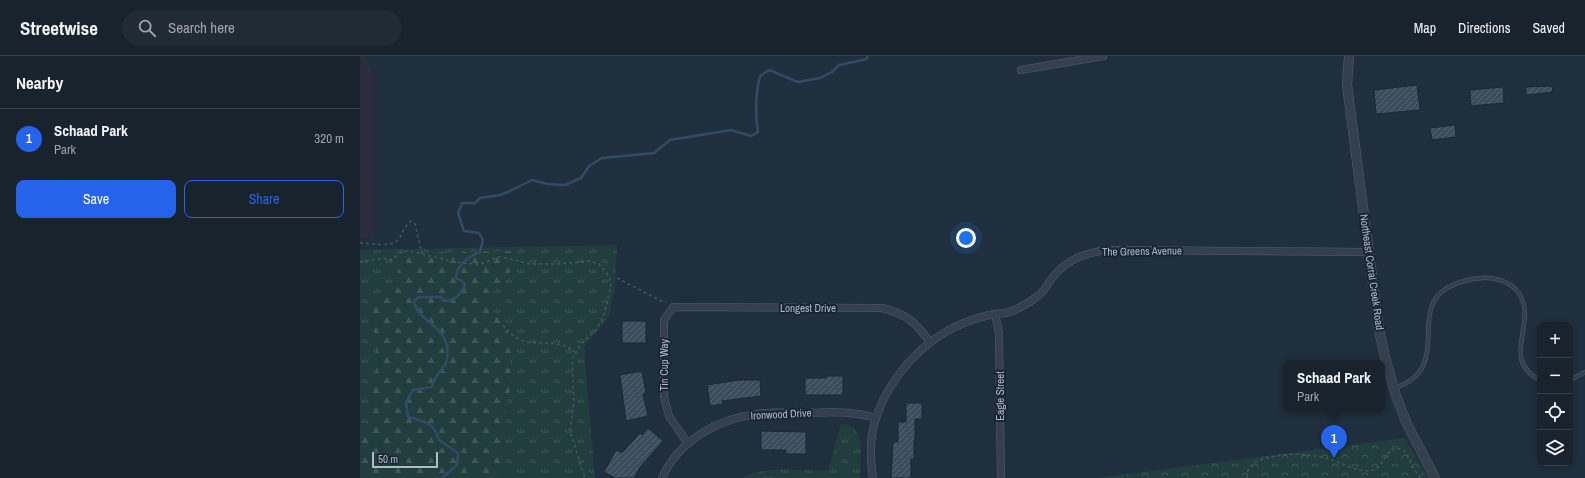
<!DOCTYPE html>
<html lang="en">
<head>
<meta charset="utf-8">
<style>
  :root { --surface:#18232e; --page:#212b36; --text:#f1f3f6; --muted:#9fa4aa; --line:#36404a; --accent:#2563eb }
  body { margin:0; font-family:"Archivo Narrow",sans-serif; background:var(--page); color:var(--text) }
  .controls { position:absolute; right:12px; bottom:12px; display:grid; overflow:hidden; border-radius:8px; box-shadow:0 2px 6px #0003 }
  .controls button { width:36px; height:36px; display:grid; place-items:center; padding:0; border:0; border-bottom:1px solid var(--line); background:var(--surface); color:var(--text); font:20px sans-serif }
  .scale { position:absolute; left:12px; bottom:10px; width:66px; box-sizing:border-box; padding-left:4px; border:2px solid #afbbc9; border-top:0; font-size:11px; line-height:14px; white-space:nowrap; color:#afbbc9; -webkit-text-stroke:3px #192532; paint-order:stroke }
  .you { position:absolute; left:606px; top:182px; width:14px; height:14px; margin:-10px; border:3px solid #fff; border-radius:50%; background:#1a73e8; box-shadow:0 0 0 6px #1a73e833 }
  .badge { display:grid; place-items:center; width:26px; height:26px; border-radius:50%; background:var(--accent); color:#fff; font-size:13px; font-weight:700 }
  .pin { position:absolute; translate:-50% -33px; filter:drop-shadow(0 1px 2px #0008) }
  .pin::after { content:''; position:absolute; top:21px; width:14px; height:12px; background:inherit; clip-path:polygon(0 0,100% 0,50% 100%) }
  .popup { position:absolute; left:923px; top:304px; width:102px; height:52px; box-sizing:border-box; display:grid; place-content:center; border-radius:8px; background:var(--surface); filter:drop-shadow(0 1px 3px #0005); font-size:13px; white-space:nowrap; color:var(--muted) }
  .popup b { font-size:15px; color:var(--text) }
  .popup::after { content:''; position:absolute; left:50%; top:100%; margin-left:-8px; border:8px solid transparent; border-top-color:var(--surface) }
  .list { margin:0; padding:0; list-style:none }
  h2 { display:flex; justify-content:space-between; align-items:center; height:52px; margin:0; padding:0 16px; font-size:17px }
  h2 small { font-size:13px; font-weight:400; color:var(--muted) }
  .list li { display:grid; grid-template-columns:26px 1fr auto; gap:12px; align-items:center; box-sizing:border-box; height:60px; padding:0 16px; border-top:1px solid var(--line) }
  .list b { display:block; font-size:15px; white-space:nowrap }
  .list p { margin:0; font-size:13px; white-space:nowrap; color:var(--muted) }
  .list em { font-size:13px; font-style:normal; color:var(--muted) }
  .actions { display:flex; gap:8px; padding:12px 16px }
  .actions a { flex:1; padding:9px 0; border:1px solid var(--accent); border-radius:8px; text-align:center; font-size:14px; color:var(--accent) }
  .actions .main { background:var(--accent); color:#fff }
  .icon { flex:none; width:22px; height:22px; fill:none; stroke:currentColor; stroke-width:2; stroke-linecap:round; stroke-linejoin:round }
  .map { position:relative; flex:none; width:1225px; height:422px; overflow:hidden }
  header { display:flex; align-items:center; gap:24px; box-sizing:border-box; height:56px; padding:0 20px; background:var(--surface); border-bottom:1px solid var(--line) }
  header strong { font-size:19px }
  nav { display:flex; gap:22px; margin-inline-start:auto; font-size:14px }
  .search { width:280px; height:36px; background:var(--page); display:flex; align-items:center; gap:10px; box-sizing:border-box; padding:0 14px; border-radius:22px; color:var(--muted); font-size:15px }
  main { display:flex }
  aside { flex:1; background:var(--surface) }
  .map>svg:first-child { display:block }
  .medical { fill:#2d2c3d }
  .grass { fill:url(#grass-tufts) }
  .forest { fill:url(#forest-firs) }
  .park { fill:url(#park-crowns) }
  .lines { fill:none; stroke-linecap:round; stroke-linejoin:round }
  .stream { stroke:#314b66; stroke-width:2.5 }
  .building { fill:url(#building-hatch); stroke:#1b2734 }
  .service-casing { stroke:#525e6b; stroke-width:4.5 }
  .minor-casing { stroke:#525e6b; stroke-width:8 }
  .tertiary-casing { stroke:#525e6b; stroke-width:10 }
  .path { stroke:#405a5b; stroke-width:1.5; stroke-dasharray:3 3; stroke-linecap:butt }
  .service { stroke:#34404d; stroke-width:3.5 }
  .minor { stroke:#34404d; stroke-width:7 }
  .tertiary { stroke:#34404d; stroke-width:9 }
  .labels { text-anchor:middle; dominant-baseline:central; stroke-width:4; stroke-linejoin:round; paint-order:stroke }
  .street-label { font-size:11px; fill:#afbbc9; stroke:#192532 }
</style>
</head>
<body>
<header>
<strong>Streetwise</strong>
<div class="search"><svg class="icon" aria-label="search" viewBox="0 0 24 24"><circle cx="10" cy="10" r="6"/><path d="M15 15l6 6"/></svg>Search here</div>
<nav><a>Map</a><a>Directions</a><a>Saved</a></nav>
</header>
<main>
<aside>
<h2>Nearby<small></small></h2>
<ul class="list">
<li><span class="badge">1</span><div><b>Schaad Park</b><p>Park</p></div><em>320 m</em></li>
</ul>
<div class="actions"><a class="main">Save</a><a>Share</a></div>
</aside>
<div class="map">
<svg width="1225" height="422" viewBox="0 0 1225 422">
  <defs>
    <pattern id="grass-tufts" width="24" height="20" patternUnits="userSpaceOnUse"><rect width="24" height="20" fill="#223d3e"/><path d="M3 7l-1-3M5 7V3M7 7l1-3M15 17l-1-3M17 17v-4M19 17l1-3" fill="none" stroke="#405759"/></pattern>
    <pattern id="forest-firs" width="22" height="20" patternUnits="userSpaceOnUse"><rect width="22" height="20" fill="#223d3e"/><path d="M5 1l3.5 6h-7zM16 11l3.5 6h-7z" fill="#405759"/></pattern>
    <pattern id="park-crowns" width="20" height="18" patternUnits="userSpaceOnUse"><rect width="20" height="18" fill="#223d3e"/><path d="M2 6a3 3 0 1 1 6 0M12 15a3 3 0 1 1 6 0" fill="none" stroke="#405759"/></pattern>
    <pattern id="building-hatch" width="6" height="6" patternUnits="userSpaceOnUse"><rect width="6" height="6" fill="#3b4d5d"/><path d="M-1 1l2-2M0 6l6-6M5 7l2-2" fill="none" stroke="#556573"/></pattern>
  </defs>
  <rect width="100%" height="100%" fill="#202f3d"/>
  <path class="medical" d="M0 0H4L14 19V181H0Z"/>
  <path class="grass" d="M257 189 255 232 249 260 224 291 235 422H0V194Z
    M481 368C509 369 499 404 500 422H383C401 409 446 415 468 415Z"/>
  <path class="forest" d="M150 195 159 197 152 214 134 235 133 254 153 285 149 308 152 324 145 358 141 422H0V391L11 351 17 304 11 239 33 237 43 197Z"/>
  <path class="park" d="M1045 382 1068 422H737Z"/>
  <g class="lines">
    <path class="stream" d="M82 422 97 409 98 397 79 384C75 367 63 365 48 361L46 346 53 334 72 331C74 319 85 312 87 304 92 268 61 271 54 246L56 243 60 241H81L84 245C96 244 99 240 105 229L102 225 96 222C97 208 108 201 120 196L123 184 119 177 104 175 98 157 102 147H115L120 142 140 139 150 135 172 124 187 128 205 129 221 122 229 110 242 102 294 97 310 84 371 74 391 80 398 76C395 57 395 40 400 20L409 14 438 26 460 22 472 16 479 9 507 3V0"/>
  </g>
  <path class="building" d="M1057 29 1060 54 1016 58 1014 34Z
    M1192 30 1193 36 1166 39V31Z
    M1143 31 1144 47 1111 50 1110 34Z
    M1095 69 1096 81 1072 84 1070 72Z
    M262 265H286V287H262Z
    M282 315 286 337 283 338 288 360 266 365 260 319Z
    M466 320H483V339H445V322H466Z
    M379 324H400L401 340 362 345 363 348 350 350 347 329Z
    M546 347H562V363H555V383H554V403H551V422H531L533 386H538V366H546Z
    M288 372 303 385 280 411 274 422H255L244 416 256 394 262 397 280 377 282 379Z
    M401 375 446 376V398H426V394H401Z"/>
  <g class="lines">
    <g class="service-casing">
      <path id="service" d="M1210 324 1225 316
        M1035 332C1046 328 1058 321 1063 310 1075 284 1058 249 1087 232 1097 226 1109 223 1121 222 1134 221 1149 225 1157 235 1181 263 1138 303 1180 324"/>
    </g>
    <g class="minor-casing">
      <path id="minor" d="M661 14 743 0
        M635 258 639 277 641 422
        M328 388 309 360 304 341V264L313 251 522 252C547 258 555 266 570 286
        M302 422C319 384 358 363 397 358 413 355 430 357 446 357 471 356 493 355 516 362
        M513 422C510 403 510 380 516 362 530 320 564 283 604 267 614 263 623 260 634 258 638 257 644 258 649 256 658 253 670 246 678 240 684 236 688 227 693 221 707 203 725 197 748 194L1009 196"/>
    </g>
    <g class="tertiary-casing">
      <path id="tertiary" d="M989 0 987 29 1019 274 1025 301 1036 340 1047 368 1075 422"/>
    </g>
    <path class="path" d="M0 187C10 187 31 192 38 184 43 178 44 170 51 165L55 168 62 198
      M0 206 23 202 31 204 42 196 50 195 95 206 114 208H121L138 201 147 202 170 208H199L230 205 239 208 249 220 251 228 245 256 237 273 220 289 212 304 214 344 210 375 225 422
      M257 222 305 247
      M143 269C167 301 189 276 215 296
      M403 422H414
      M887 422C887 411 893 406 903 403 926 396 953 397 975 405 986 409 997 415 1008 415 1024 415 1023 395 1037 392L1046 396 1053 412 1061 422"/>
    <use href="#service" class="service"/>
    <use href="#minor" class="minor"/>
    <use href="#tertiary" class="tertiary"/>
  </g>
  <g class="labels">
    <g class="street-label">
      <text transform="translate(782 195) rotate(-1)">The Greens Avenue</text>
      <text transform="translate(1012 216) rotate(82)">Northeast Corral Creek Road</text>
      <text x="448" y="252">Longest Drive</text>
      <text transform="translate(304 309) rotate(-90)">Tin Cup Way</text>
      <text transform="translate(640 340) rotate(-90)">Eagle Street</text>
      <text transform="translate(421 358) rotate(-3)">Ironwood Drive</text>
    </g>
  </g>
</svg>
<div class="controls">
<button>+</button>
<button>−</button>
<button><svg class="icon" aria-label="locate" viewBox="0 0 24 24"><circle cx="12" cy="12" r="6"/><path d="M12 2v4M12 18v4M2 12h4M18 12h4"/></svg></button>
<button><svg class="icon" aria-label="layers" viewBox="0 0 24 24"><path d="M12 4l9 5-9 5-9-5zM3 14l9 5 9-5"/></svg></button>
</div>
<div class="scale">50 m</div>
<div class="you"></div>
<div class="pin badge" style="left:974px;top:402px">1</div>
<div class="popup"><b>Schaad Park</b>Park</div>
</div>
</main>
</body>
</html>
